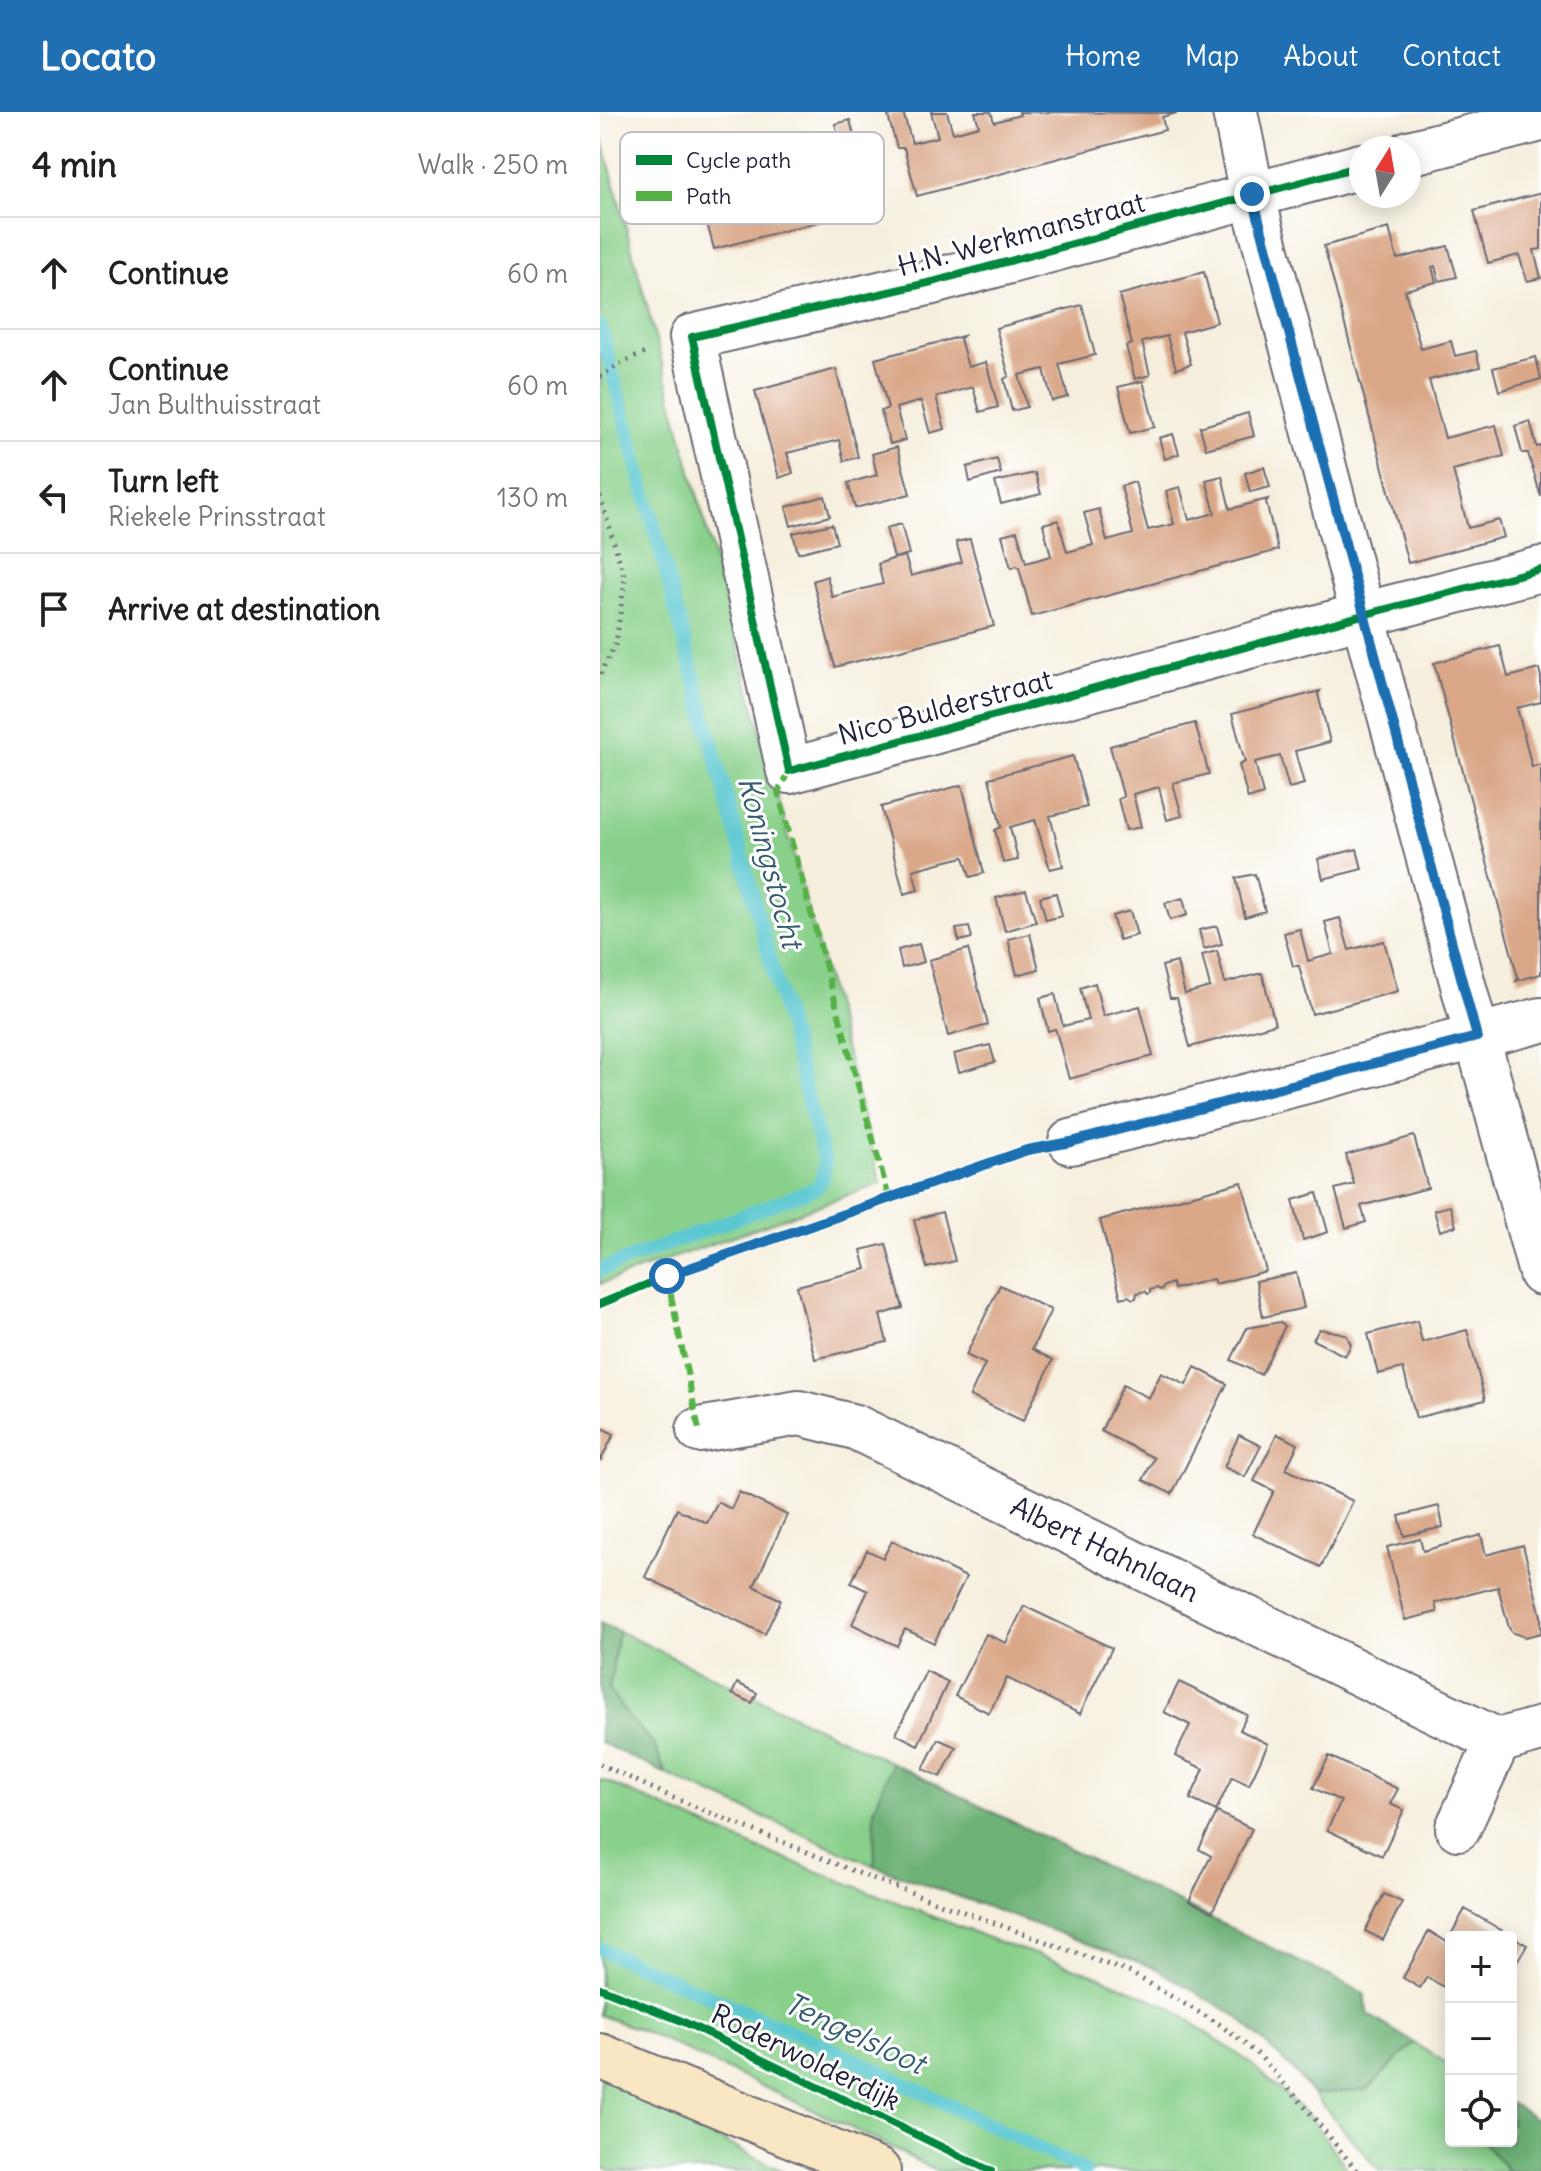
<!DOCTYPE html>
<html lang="en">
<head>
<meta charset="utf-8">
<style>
  :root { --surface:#fff; --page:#f6f6f6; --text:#202124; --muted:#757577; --line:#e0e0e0; --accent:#1f6fb2 }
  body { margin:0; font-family:Delius,sans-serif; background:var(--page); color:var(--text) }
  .controls { position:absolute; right:24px; bottom:24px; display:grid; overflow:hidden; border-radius:8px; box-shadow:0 4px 20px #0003 }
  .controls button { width:72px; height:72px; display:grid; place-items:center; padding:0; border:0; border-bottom:2px solid var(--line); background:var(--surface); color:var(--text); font:40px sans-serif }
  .compass { position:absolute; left:749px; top:24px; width:72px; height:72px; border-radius:50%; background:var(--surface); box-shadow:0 4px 20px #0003; rotate:11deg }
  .stop { position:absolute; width:24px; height:24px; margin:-18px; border:6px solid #1f6fb2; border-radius:50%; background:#fff }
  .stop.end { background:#1f6fb2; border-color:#fff; box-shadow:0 2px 8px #0008 }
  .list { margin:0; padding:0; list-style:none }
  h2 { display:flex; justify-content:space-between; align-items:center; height:104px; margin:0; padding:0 32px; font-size:34px }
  h2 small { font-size:26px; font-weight:400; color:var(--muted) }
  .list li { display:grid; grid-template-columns:52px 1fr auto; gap:24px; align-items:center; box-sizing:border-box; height:112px; padding:0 32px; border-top:2px solid var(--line) }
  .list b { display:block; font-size:30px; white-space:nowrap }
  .list p { margin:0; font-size:26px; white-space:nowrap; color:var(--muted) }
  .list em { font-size:26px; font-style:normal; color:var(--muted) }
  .icon { flex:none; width:44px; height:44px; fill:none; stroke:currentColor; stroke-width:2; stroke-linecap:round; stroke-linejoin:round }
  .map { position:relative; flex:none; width:941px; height:2059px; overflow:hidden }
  header { display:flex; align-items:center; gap:48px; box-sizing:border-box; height:112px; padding:0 40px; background:var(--accent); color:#fff }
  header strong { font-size:38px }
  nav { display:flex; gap:44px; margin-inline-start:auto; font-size:28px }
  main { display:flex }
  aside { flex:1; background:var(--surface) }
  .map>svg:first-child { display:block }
  .green { fill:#89d08b; stroke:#567963; stroke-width:2 }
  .forest { fill:#6eb277; stroke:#486a59; stroke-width:2 }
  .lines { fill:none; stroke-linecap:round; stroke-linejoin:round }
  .stream { stroke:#5ac7d1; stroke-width:14 }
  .building { fill:#daa889 }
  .street-casing { stroke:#6c6a74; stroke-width:48 }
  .secondary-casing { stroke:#6c6a74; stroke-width:48 }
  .path { stroke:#6c6a74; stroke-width:5; stroke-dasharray:2 6; stroke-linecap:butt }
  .street { stroke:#fff; stroke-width:44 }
  .secondary { stroke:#f9e7c3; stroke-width:44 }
  .quiet { stroke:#55b146; stroke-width:6; stroke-dasharray:12 6; stroke-linecap:butt }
  .cycleway-casing { stroke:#fff; stroke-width:13 }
  .cycleway { stroke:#00873e; stroke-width:8 }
  .route { stroke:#1f6fb2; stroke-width:10 }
  .labels { text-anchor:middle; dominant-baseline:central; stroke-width:6; stroke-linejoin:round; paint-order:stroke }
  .street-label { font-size:28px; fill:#22223b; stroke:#fff }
  .water-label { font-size:30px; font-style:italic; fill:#365c70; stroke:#fff }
  .key { fill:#fff; stroke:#bdbdc4; stroke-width:2 }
  .key-label { font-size:22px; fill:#22223b }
</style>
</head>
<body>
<header>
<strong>Locato</strong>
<nav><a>Home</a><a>Map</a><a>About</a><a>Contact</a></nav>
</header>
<main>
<aside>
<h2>4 min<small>Walk · 250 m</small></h2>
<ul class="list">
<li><svg class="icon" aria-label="ahead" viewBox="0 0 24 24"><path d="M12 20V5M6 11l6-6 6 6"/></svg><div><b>Continue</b></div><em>60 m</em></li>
<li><svg class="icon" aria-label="ahead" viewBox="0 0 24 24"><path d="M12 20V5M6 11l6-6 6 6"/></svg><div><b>Continue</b><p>Jan Bulthuisstraat</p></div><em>60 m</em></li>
<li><svg class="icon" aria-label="left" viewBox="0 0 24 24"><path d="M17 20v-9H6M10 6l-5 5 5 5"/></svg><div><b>Turn left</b><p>Riekele Prinsstraat</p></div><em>130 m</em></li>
<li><svg class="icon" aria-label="arrive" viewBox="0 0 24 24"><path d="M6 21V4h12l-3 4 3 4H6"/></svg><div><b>Arrive at destination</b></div></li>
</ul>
</aside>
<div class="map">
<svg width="941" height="2059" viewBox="0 0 941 2059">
  <rect width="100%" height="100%" fill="#fff"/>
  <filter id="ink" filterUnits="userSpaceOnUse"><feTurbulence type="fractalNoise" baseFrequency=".0125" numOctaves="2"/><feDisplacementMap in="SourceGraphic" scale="16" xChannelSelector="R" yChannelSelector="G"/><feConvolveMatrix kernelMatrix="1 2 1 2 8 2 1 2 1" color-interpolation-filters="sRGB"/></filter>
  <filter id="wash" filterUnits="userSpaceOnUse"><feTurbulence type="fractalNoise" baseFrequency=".006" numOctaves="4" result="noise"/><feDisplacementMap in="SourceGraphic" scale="32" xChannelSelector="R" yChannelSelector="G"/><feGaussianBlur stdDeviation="1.8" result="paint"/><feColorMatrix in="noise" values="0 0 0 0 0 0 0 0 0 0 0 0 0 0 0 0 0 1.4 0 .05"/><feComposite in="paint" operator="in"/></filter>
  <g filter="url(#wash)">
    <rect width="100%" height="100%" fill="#f6efde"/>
    <path class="green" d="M0 18 281 1071 0 1172Z
      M18 1519 292 1651 274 1698 275 1754 66 1662 53 1631 29 1606 9 1578Z
      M0 1667 152 1734 396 1829 499 1864 568 1894 649 1950 708 2003 749 2059H336L287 2033 51 1922 0 1903Z
      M814 1931 851 1954V2029H883L908 2059H780L713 1982 768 1977Z
      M0 1965 41 1983 130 2033 183 2059H13L0 2054Z"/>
    <path class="forest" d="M0 1511 18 1519 9 1578 29 1606 53 1631 66 1662 0 1630Z
      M292 1651 764 1881 769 1903 814 1931 768 1977 713 1982 693 1958 638 1905 555 1856 275 1754 274 1698Z
      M911 1991 941 2010V2059H908L883 2029H911Z"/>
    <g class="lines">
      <path class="stream" d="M0 214 225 1052 222 1067 216 1076 0 1158
        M0 1837 252 1946 485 2059"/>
    </g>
    <g id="blocks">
      <path class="building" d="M303 0 312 31 338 25 331 0H347L353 21 379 14 375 0H391L394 10 420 3 419 0 577 1 562 5 565 18 317 84 304 36H297L288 4Z
        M250 8 255 28H262L256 31 273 93 279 92V94L114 137 97 73H90L97 70 92 50 106 46 111 66 137 60 162 53 157 33 185 25 190 45 241 32 235 12Z
        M941 81V137L934 138 941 166 927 169 919 143 888 151 874 99Z
        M789 116 797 147 848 134 857 165 839 169 835 154 832 155 836 170 805 178 821 237 851 229 855 244 876 239 880 255 829 268 845 326 896 313 904 344 853 358 868 416 899 408 904 425 808 451 724 134Z
        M604 160 617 210 582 220 591 252 576 257 567 224 542 230 550 263 535 267 526 234 532 232 519 183Z
        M482 193 495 243 459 252 468 285 452 289 444 257 419 263 427 295 412 299 404 267 409 264 396 216Z
        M363 224 360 227 368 255 386 250 398 295 380 300 373 275 336 285 345 317 330 321 321 289 296 296 305 328 290 332 281 299 288 296 275 247Z
        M936 245 941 267 899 279 893 256Z
        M236 257 258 345 244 349 239 328 187 341 193 361 179 366 155 279Z
        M543 269 555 315 530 321 518 275Z
        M648 301 654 324 606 337 600 315Z
        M930 309 937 335 941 334V385L928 341H922L915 314Z
        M573 322 579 342 565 347 559 326Z
        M297 335 310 382 255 396 248 371 277 363 272 342Z
        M397 347 401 361 370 370 367 355Z
        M664 355 670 375 650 380 645 361Z
        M435 361 441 382 401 392 395 370Z
        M622 364 630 397 668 387 666 390 678 438 432 504 419 456 417 454 411 456 402 423 417 419 426 451 451 444 443 412 458 408 467 440 493 433 484 401 499 397 507 429 533 422 521 374 535 370 548 418 574 412 566 379 580 375 589 408 615 401 606 368Z
        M225 384 230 404 191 414 186 395Z
        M232 412 237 431 198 441 193 421Z
        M301 412 309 442 294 446 286 416Z
        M370 427 394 514 235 555 213 469 227 464 232 485 283 472 278 452 292 447 305 444 311 464 362 450 356 430Z
        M900 534 908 565 939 557 941 565V590L917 596 932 655 941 652V862L916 869 918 866 834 551Z
        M720 579 718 582 730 630 695 639 704 672 689 676 680 644 655 650 663 682 648 687 639 653 645 650 632 602Z
        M595 611 609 662 573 671 582 704 567 708 559 675 533 682 541 715 526 718 518 687 523 685V683L510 634Z
        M473 644 487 695 450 704 463 754 450 757 435 708 410 715 418 748 403 751 395 718 401 715 389 666Z
        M362 673 384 761 370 765 364 745 339 751 313 758 318 778 304 782 281 695Z
        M757 737 762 757 723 767 718 747Z
        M655 762 665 799 645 805 636 766Z
        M426 778 436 810 405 819 396 786Z
        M456 781 462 804 446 808 440 785Z
        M583 786 587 803 570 808 565 791Z
        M530 799 537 823 519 828 512 804Z
        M740 806 749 838 784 829 798 879 712 902 699 854H693L684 821 700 817 708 849 733 842 725 810Z
        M617 814 622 832 604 837 599 818Z
        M369 815 372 826 359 829 356 817Z
        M430 822 439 857 417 863 408 827Z
        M319 832 324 850 302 856 298 838Z
        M368 837 388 913 348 924 329 848Z
        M617 839 625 871 662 861 675 912 590 935 577 886H570L562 854 577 850 585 882 610 875 602 843Z
        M495 871 503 904 540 894 553 944 469 967 456 919 455 917 448 919 440 886 455 882 463 914 488 908 480 876Z
        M390 933 395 950 359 960 354 942Z
        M814 1024 828 1076 761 1094 766 1110 746 1116 735 1077 754 1072 746 1043Z
        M642 1070 666 1159 615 1172 613 1167 574 1177 572 1171 564 1174 561 1178 556 1176 550 1178V1181L548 1182 545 1179 537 1181 536 1186 533 1187 528 1184 521 1186 500 1108Z
        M717 1081 728 1120 703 1128 693 1088Z
        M850 1094 856 1114 840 1119 834 1098Z
        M342 1100 355 1149 327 1156 314 1108Z
        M286 1132 303 1196 280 1203 287 1230 215 1247 197 1174 266 1157 261 1138Z
        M696 1161 704 1196 663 1205 656 1169Z
        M400 1173 451 1198 432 1237 453 1248 423 1309 370 1284 385 1252 366 1243Z
        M817 1209 822 1230 867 1218 885 1288 816 1306 803 1256 778 1262 768 1222Z
        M680 1210 685 1214 661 1263 631 1248 647 1216Z
        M719 1217 741 1221 747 1224 751 1233 745 1244 713 1228Z
        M595 1255 627 1272 572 1382 543 1368 554 1346 501 1319 523 1273 549 1286 561 1261 586 1273Z
        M0 1315 14 1322 0 1350Z
        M677 1322 698 1332 686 1357 753 1389 721 1455 653 1422 674 1379 654 1369Z
        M639 1323 661 1334 645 1365 624 1355Z
        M139 1380 187 1403 154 1474 181 1488 165 1522 45 1465 77 1397 107 1411 118 1390 131 1397Z
        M839 1394 843 1415 804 1424 799 1404Z
        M881 1423 886 1443 923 1433 941 1504V1521L925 1525 913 1521 909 1516 898 1475 835 1491 837 1500 805 1508 787 1435 820 1427 823 1439Z
        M292 1429 366 1465 334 1531 305 1517 297 1534 252 1512 268 1479 251 1471 267 1438 283 1446Z
        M424 1494 512 1536 480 1602 407 1566 389 1601 355 1584 386 1522 406 1531Z
        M326 1559 348 1570 318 1633 296 1622Z
        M579 1570 647 1603 640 1618 668 1632 649 1673 632 1665 616 1699 590 1687 604 1657 575 1644 590 1613 564 1600Z
        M137 1571 157 1581 152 1591 132 1582Z
        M338 1627 356 1635 341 1665 323 1657Z
        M729 1644 798 1677 790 1692 804 1698 782 1744 727 1718 741 1689 713 1676Z
        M617 1700 652 1717 612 1800 589 1789 611 1744 599 1737Z
        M784 1782 802 1790 783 1828 765 1819Z
        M865 1797 927 1833 911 1860V1825H851V1879L827 1865 820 1876 803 1866 829 1819 847 1830Z"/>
    </g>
  </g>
  <g filter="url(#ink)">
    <use href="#blocks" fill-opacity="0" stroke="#6c6a74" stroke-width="2"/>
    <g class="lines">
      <g class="street-casing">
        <path id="street" d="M635 0 652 82 763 503 941 1161
          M809 41 941 7
          M761 54 332 170 92 225 189 659 763 503 941 457
          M471 1030 941 908
          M99 1318 199 1301 255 1315 898 1629 858 1716
          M898 1629 941 1617"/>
      </g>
      <g class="secondary-casing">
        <path id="secondary" d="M0 1944 278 2059"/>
      </g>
      <path class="path" d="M0 265 20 252 49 239
        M0 384 25 467 16 531 0 563
        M0 1652 69 1684 266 1764 531 1861 619 1912 659 1943 706 1996 757 2059"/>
      <use href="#street" class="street"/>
      <use href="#secondary" class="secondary"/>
      <path class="quiet" d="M189 659 178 680 289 1086
        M67 1164 99 1318"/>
      <g class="cycleway-casing">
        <path id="cycleway" d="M761 54 332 170 92 225 189 659 763 503 941 457
          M0 1192 67 1164 427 1038 471 1030
          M0 1876 82 1909 391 2059"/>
      </g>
      <use href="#cycleway" class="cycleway"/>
    </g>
  </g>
  <g class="lines" filter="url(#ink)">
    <path class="route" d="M67 1164 427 1038 471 1030 877 925 652 82"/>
  </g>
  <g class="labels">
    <g class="street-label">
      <text transform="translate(421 122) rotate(-15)">H.N. Werkmanstraat</text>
      <text transform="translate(345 595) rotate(-15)">Nico Bulderstraat</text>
      <text transform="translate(505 1437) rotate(26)">Albert Hahnlaan</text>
      <text transform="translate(206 1945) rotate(26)">Roderwolderdijk</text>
    </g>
    <g class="water-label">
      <text transform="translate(171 750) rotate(75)">Koningstocht</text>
      <text transform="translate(255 1921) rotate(25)">Tengelsloot</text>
    </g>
  </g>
  <rect x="20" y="20" width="264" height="92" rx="12" class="key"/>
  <rect x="36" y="43" width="36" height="10" fill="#00873e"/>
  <rect x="36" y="79" width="36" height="10" fill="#55b146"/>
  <g class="key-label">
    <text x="86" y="56">Cycle path</text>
    <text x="86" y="92">Path</text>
  </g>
</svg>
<div class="controls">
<button>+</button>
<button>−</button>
<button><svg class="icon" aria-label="locate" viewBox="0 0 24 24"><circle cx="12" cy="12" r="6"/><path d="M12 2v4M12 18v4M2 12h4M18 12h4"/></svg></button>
</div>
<svg class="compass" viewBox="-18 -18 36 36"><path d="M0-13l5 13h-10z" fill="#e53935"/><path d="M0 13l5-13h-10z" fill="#757577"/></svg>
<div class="stop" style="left:67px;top:1164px"></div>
<div class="stop end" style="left:652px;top:82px"></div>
</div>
</main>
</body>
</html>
